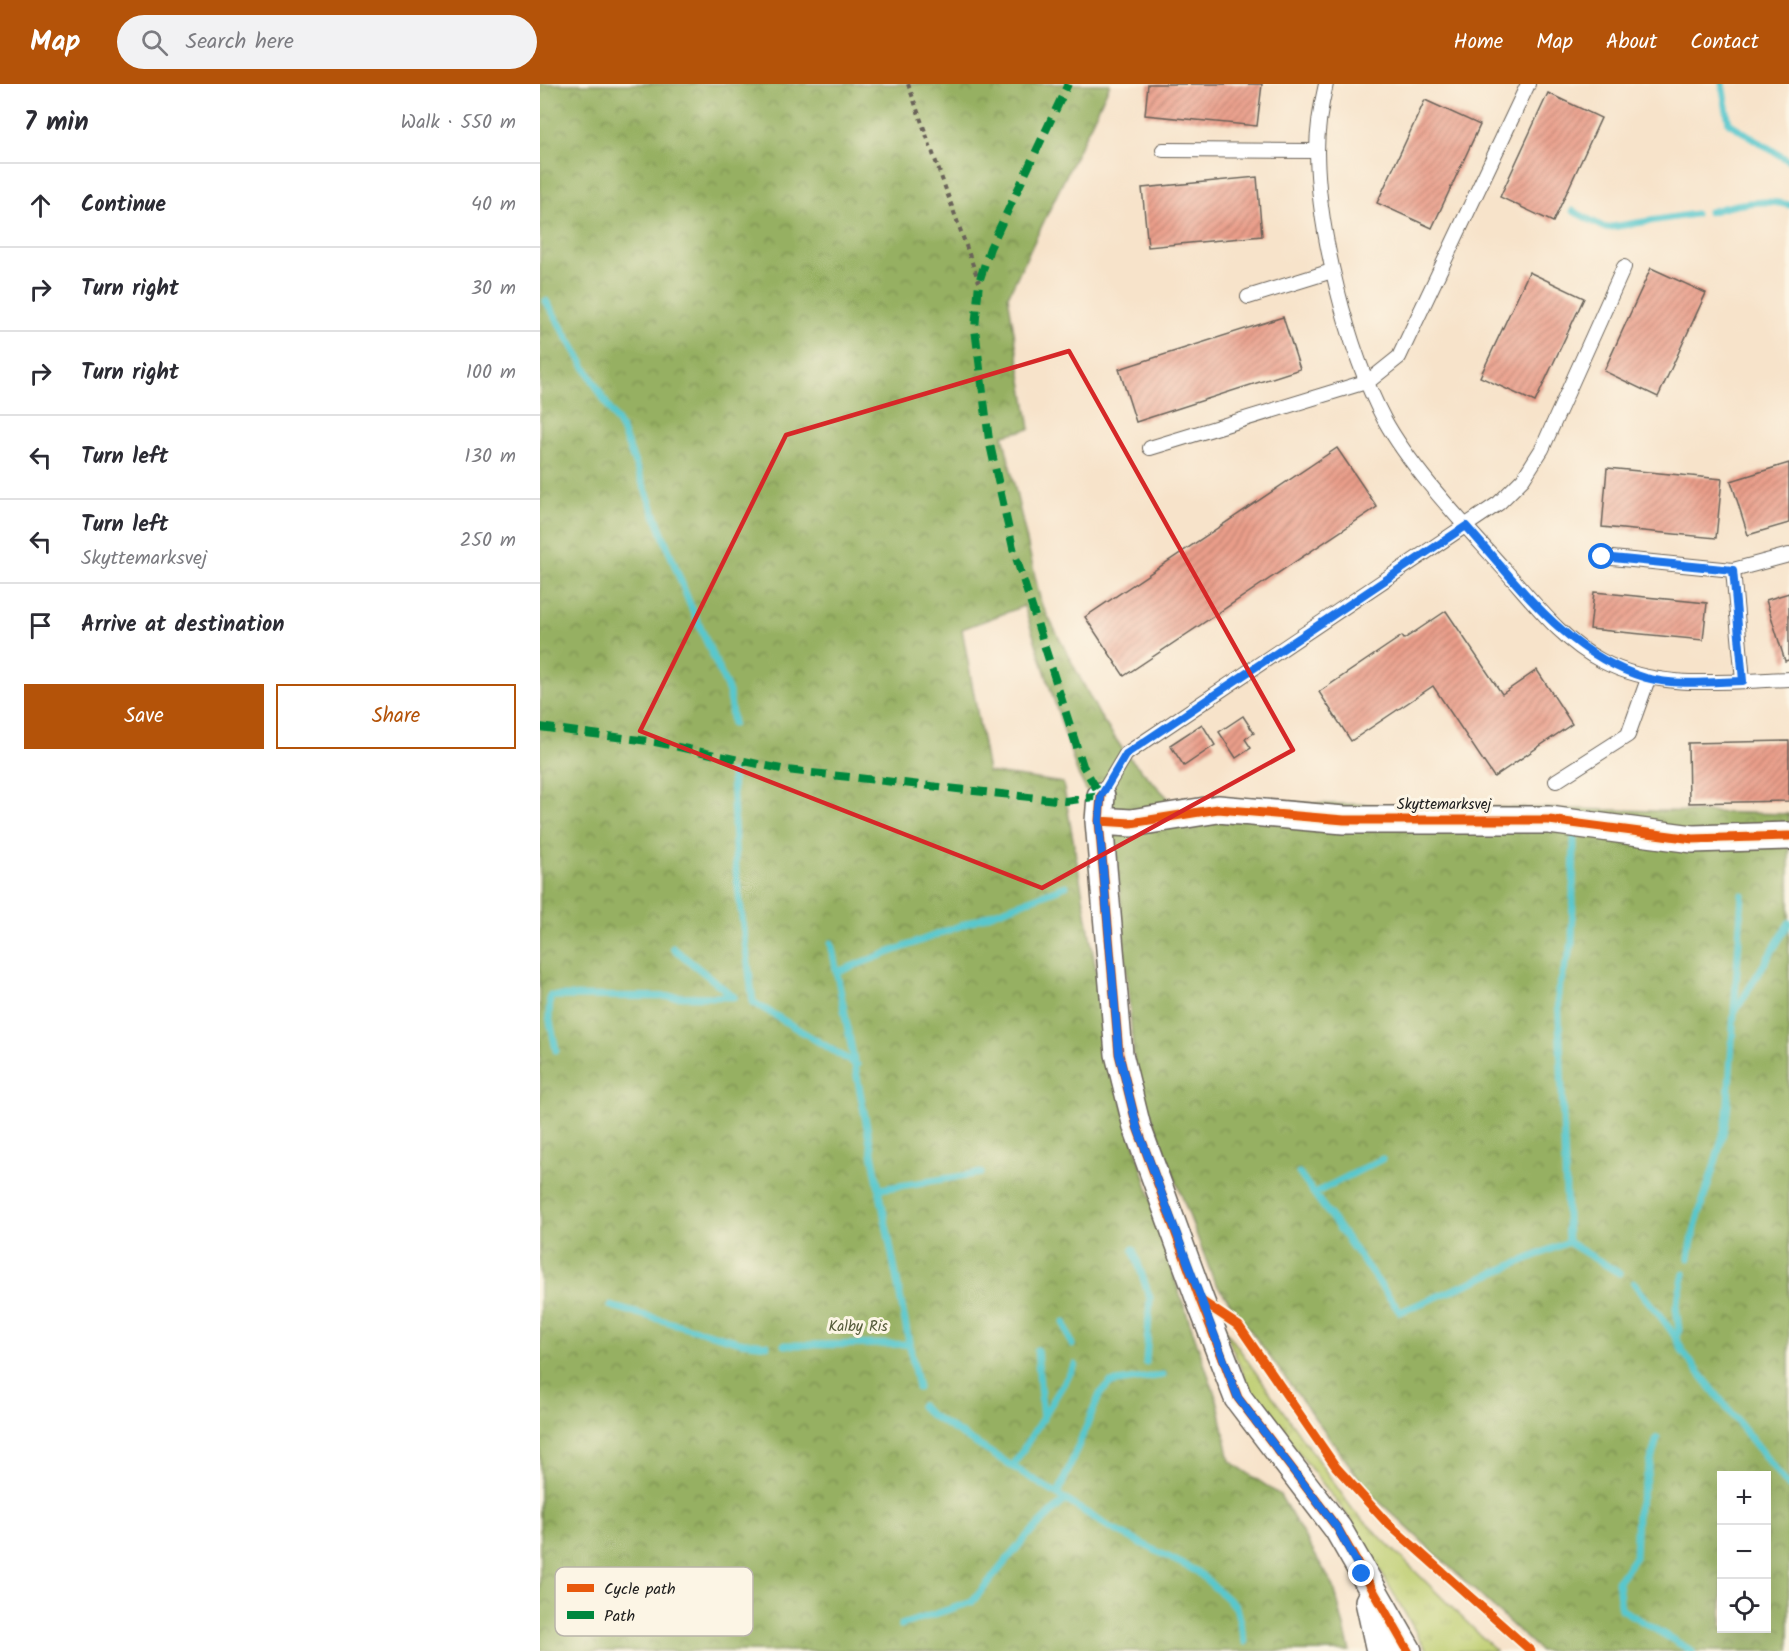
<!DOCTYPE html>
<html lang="en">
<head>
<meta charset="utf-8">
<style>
  :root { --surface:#fff; --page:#f2f2f3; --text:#2b2b33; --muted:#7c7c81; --line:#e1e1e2; --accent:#b45309 }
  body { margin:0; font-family:Kalam,sans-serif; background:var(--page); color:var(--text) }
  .controls { position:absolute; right:18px; bottom:18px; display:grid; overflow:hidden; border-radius:0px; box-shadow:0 6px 24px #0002 }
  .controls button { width:54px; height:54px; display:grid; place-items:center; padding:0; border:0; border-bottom:2px solid var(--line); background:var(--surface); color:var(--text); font:30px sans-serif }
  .stop { position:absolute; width:18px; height:18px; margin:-14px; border:4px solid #1a73e8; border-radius:50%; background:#fff }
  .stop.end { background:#1a73e8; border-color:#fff; box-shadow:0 2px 6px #0008 }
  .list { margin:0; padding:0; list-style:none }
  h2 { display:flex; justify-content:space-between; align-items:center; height:78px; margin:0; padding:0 24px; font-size:26px }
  h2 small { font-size:20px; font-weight:400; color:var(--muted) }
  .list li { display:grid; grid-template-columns:39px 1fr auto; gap:18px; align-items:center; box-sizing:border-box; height:84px; padding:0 24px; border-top:2px solid var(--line) }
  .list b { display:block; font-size:22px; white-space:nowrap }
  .list p { margin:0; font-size:20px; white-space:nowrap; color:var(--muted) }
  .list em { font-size:20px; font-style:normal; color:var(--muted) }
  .actions { display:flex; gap:12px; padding:18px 24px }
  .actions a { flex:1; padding:14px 0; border:2px solid var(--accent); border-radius:0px; text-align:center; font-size:21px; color:var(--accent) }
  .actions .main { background:var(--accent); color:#fff }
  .icon { flex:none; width:33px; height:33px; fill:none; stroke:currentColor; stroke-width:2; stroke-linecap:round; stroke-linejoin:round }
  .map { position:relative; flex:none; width:1249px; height:1567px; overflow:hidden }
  header { display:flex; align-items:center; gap:36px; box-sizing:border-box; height:84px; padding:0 30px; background:var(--accent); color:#fff }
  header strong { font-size:28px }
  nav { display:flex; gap:33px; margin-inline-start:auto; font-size:21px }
  .search { width:420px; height:54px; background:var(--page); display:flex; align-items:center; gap:15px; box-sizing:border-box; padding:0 21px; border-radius:33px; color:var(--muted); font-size:22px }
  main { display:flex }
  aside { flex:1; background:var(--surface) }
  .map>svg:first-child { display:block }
  .grass { fill:url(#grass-tufts); stroke:#6c7446; stroke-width:1.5 }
  .forest { fill:url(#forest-crowns); stroke:#59663f; stroke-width:1.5; fill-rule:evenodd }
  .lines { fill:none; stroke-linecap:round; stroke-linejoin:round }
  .stream { stroke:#59c7cd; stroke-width:7 }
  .building { fill:url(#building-hatch) }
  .lane-casing { stroke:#696259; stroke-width:16 }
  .street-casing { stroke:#696259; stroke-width:30 }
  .path { stroke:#696259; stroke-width:4; stroke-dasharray:4.5 4.5; stroke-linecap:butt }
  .lane { stroke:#fff; stroke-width:14 }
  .street { stroke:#fff; stroke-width:27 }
  .quiet { stroke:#00873e; stroke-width:8; stroke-dasharray:15 8; stroke-linecap:butt }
  .cycleway-casing { stroke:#fcf5e5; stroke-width:13 }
  .cycleway { stroke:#e8590c; stroke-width:9 }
  .route { stroke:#1a73e8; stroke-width:8 }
  .marked { fill:none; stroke:#d62828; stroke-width:4.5; stroke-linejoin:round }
  .labels { text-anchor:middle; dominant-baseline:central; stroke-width:6; stroke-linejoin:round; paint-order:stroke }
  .street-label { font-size:15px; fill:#1c1c1c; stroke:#fcf5e5 }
  .park-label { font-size:15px; fill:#545a39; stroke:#fcf5e5 }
  .key { fill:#fcf5e5; stroke:#b9b4a9; stroke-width:1.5 }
  .key-label { font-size:16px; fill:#1c1c1c }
</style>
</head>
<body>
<header>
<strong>Map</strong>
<div class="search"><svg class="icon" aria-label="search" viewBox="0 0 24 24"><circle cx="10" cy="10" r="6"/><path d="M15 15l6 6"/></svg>Search here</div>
<nav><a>Home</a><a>Map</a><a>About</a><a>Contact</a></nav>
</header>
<main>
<aside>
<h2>7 min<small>Walk · 550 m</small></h2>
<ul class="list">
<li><svg class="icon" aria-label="ahead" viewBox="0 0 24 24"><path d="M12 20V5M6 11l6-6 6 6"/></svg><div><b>Continue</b></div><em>40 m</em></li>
<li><svg class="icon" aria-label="right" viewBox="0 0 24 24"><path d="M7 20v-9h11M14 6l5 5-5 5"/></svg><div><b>Turn right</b></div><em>30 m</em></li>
<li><svg class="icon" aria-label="right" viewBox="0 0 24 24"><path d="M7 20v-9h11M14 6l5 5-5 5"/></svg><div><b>Turn right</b></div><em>100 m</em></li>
<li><svg class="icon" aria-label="left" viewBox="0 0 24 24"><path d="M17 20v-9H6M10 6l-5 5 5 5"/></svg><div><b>Turn left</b></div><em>130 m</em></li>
<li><svg class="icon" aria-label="left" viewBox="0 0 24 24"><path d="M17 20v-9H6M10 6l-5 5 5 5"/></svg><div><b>Turn left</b><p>Skyttemarksvej</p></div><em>250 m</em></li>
<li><svg class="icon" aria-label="arrive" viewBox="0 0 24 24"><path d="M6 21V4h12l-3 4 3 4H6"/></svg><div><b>Arrive at destination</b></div></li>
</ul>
<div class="actions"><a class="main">Save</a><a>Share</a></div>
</aside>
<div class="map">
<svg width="1249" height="1567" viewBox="0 0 1249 1567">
  <defs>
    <pattern id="grass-tufts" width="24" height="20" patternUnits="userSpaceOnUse" patternTransform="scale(1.5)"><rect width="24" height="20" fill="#bdcd6f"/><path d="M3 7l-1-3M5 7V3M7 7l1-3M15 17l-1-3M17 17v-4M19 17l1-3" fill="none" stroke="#a2af60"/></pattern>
    <pattern id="forest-crowns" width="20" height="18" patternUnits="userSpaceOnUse" patternTransform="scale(1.5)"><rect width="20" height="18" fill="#96b062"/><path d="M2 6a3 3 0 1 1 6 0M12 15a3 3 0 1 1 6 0" fill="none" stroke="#7a8e50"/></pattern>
    <pattern id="building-hatch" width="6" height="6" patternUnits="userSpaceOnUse" patternTransform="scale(1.5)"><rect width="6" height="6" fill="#ea9e8a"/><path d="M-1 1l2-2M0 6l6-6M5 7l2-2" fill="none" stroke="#bd8070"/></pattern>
  </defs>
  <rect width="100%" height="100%" fill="#fcf5e5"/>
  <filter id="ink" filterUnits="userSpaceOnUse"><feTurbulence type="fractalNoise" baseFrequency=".0167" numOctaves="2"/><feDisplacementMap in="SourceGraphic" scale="12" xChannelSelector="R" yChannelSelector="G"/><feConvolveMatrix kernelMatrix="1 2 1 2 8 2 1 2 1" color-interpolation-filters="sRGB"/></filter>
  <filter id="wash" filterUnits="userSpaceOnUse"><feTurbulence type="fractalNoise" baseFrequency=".008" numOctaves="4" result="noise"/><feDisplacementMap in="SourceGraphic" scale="24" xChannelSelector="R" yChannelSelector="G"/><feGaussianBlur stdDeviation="1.35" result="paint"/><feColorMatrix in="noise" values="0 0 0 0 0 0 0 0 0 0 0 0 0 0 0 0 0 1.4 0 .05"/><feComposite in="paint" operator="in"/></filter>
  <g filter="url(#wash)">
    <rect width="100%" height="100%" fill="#f7e3ca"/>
    <path class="grass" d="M683 1242 813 1426 956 1567H887L810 1435 710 1306Z"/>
    <path class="forest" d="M0 0H570L468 212 490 345 463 351 501 519 560 632 586 670 630 716 1249 730V1567H1000L830 1409 674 1197 595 988 576 765 537 688 484 522 422 545 448 688 523 699 575 993 636 1199 678 1319 690 1377 740 1411 794 1503 810 1567H0ZM1182 1392H1226V1544H1182Z"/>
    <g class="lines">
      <path class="stream" d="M1182 0 1189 39 1249 77
        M1033 127 1065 144 1155 130
        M1169 128C1194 120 1223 114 1249 121
        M6 217 82 346 149 518 189 608 193 640
        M192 689 196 787 213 918 317 981
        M1034 753 1032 860 1018 907 1028 1158 1079 1189
        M291 859 378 1304
        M133 864 194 913
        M297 888 526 802
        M1196 926 1249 839
        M16 966 9 932 10 912 194 913
        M759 1089 860 1228 1028 1158
        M340 1105 441 1089
        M775 1109 842 1075
        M593 1165 610 1214 606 1278
        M1149 1174C1156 1125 1178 1082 1187 1032L1202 811
        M1094 1199C1109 1220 1134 1245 1143 1268L1249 1403
        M71 1222 200 1258 227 1261
        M524 1238 532 1261
        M1136 1252 1139 1246 1136 1223 1144 1190
        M244 1261 370 1260
        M497 1266 503 1335
        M381 1322 389 1330 569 1443 658 1488 696 1523 705 1558
        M1117 1354 1097 1429 1095 1473 1078 1497 1081 1525 1152 1567
        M473 1382 535 1281
        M518 1410 560 1310 570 1299 623 1291
        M361 1541 432 1518 485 1454 526 1415"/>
    </g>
    <g id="blocks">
      <path class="building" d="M608 0H722L717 42 605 31Z
        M1008 9 1061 34 1013 138 960 113Z
        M885 16 940 41 892 144 837 119Z
        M717 93 722 152 608 163 602 104Z
        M1111 184 1166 209 1118 313 1064 287Z
        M989 188 1044 214 995 318 940 293Z
        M743 233 760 285 596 338 579 285Z
        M797 364 837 423 584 592 545 533Z
        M1249 379V439L1208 451 1191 397Z
        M1067 384 1182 395 1176 454 1062 443Z
        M1054 508 1167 519 1163 556 1050 545Z
        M1249 509V576L1245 577 1226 516Z
        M906 527 962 610 997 586 1032 640 954 693 893 602 811 657 779 608 862 552 864 555Z
        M703 632 714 649 705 655 711 664 696 674 679 648Z
        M662 640 675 661 644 682 630 661Z
        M1249 657V717L1149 719 1148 659Z"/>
    </g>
  </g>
  <g filter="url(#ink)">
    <use href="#blocks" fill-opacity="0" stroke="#696259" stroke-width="1.5"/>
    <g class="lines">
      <g class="lane-casing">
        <path id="lane" d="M786 0C781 21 777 46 777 68 778 146 807 265 844 335 872 386 924 440 963 484 993 517 1021 556 1062 577 1119 607 1186 597 1249 595
          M623 66 777 67
          M708 213 792 187
          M610 364 829 297 859 273 988 0
          M1062 473 1193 486 1249 471
          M1193 486 1203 597
          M1016 697 1088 651 1108 595
          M561 712 586 670 959 419 983 395 1002 365 1084 183"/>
      </g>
      <g class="street-casing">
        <path id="street" d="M561 712 559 737 579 970 597 1043 660 1216 698 1314 798 1445 868 1567
          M559 737 591 739 678 725 804 736H1009L1153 755 1249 752
          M829 1517 840 1567"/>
      </g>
      <path class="path" d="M368 0 439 198"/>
      <use href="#lane" class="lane"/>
      <use href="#street" class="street"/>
      <path class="quiet" d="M0 643 115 658 246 686 525 717 561 712 543 682 473 464 449 356 435 245 439 198 450 164 528 0"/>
      <g class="cycleway-casing">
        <path id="cycleway" d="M561 712 559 737 579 970 597 1043 660 1216 698 1314 798 1445 868 1567
          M559 737 591 739 678 725 804 736H1009L1153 755 1249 752
          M660 1216 699 1242 796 1383 846 1438 991 1567"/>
      </g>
      <use href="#cycleway" class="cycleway"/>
    </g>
  </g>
  <g class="lines" filter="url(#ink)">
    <path class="route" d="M822 1490 798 1445 698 1314 597 1043 579 970 559 737 561 712 586 670 926 442C979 501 1027 571 1106 594 1136 602 1172 598 1203 597L1193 486 1062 473"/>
  </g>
  <path class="marked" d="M529 267 753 666 502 804 100 647 246 351Z"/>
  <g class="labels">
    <g class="street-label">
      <text x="904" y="721">Skyttemarksvej</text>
    </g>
    <g class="park-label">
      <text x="318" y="1243">Kalby Ris</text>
    </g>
  </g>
  <rect x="15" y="1483" width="198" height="69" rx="9" class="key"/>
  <rect x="27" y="1500" width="27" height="8" fill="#e8590c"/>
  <rect x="27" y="1527" width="27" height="8" fill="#00873e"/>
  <g class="key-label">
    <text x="64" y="1510">Cycle path</text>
    <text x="64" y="1537">Path</text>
  </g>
</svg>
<div class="controls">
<button>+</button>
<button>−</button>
<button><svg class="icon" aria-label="locate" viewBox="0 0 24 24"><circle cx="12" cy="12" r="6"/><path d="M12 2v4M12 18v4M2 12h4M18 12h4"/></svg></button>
</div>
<div class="stop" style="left:1062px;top:473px"></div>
<div class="stop end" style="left:822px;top:1490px"></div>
</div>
</main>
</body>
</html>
